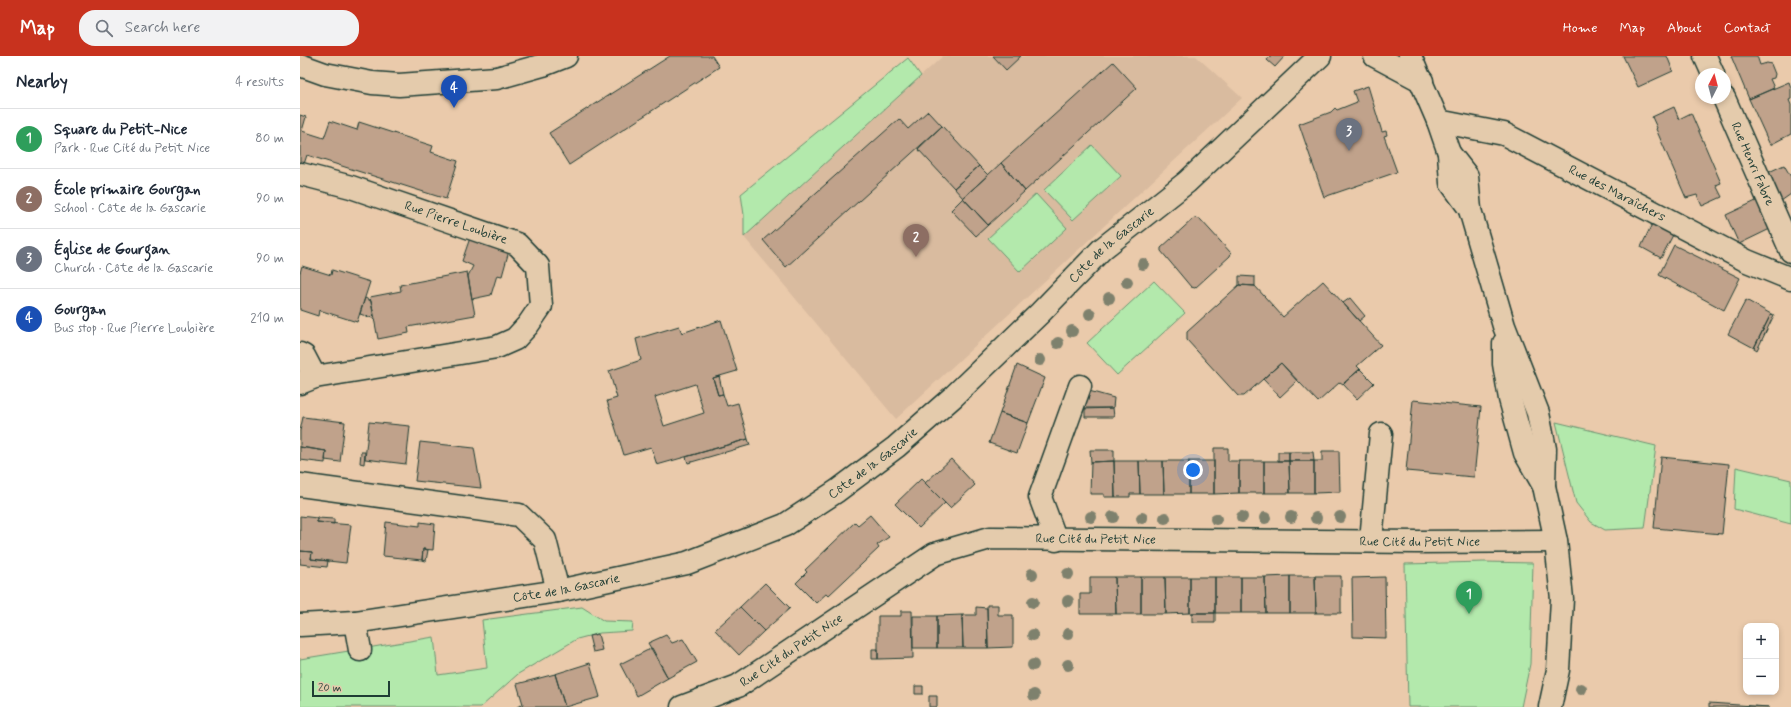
<!DOCTYPE html>
<html lang="en">
<head>
<meta charset="utf-8">
<style>
  :root { --surface:#fff; --page:#f2f2f3; --text:#1f2937; --muted:#747a83; --line:#e0e1e3; --accent:#c8321e }
  body { margin:0; font-family:Mynerve,sans-serif; background:var(--page); color:var(--text) }
  .controls { position:absolute; right:12px; bottom:12px; display:grid; overflow:hidden; border-radius:8px; box-shadow:0 2px 6px #0003 }
  .controls button { width:36px; height:36px; display:grid; place-items:center; padding:0; border:0; border-bottom:1px solid var(--line); background:var(--surface); color:var(--text); font:20px sans-serif }
  .compass { position:absolute; left:1395px; top:12px; width:36px; height:36px; border-radius:50%; background:var(--surface); box-shadow:0 2px 6px #0003; rotate:6deg }
  .scale { position:absolute; left:12px; bottom:10px; width:78px; box-sizing:border-box; padding-left:4px; border:2px solid #1f3d34; border-top:0; font-size:11px; line-height:14px; white-space:nowrap; color:#1f3d34; -webkit-text-stroke:3px #e4cbac; paint-order:stroke }
  .you { position:absolute; left:893px; top:414px; width:14px; height:14px; margin:-10px; border:3px solid #fff; border-radius:50%; background:#1a73e8; box-shadow:0 0 0 6px #1a73e833 }
  .badge { display:grid; place-items:center; width:26px; height:26px; border-radius:50%; background:var(--accent); color:#fff; font-size:13px; font-weight:700 }
  .pin { position:absolute; translate:-50% -33px; filter:drop-shadow(0 1px 2px #0008) }
  .pin::after { content:''; position:absolute; top:21px; width:14px; height:12px; background:inherit; clip-path:polygon(0 0,100% 0,50% 100%) }
  .list { margin:0; padding:0; list-style:none }
  h2 { display:flex; justify-content:space-between; align-items:center; height:52px; margin:0; padding:0 16px; font-size:17px }
  h2 small { font-size:13px; font-weight:400; color:var(--muted) }
  .list li { display:grid; grid-template-columns:26px 1fr auto; gap:12px; align-items:center; box-sizing:border-box; height:60px; padding:0 16px; border-top:1px solid var(--line) }
  .list b { display:block; font-size:15px; white-space:nowrap }
  .list p { margin:0; font-size:13px; white-space:nowrap; color:var(--muted) }
  .list em { font-size:13px; font-style:normal; color:var(--muted) }
  .icon { flex:none; width:22px; height:22px; fill:none; stroke:currentColor; stroke-width:2; stroke-linecap:round; stroke-linejoin:round }
  .map { position:relative; flex:none; width:1491px; height:651px; overflow:hidden }
  header { display:flex; align-items:center; gap:24px; box-sizing:border-box; height:56px; padding:0 20px; background:var(--accent); color:#fff }
  header strong { font-size:19px }
  nav { display:flex; gap:22px; margin-inline-start:auto; font-size:14px }
  .search { width:280px; height:36px; background:var(--page); display:flex; align-items:center; gap:10px; box-sizing:border-box; padding:0 14px; border-radius:16px; color:var(--muted); font-size:15px }
  main { display:flex }
  aside { flex:1; background:var(--surface) }
  .map>svg:first-child { display:block }
  .built { fill:#d9bb9f }
  .green { fill:#b3e9ac; stroke:#699370 }
  .building { fill:#c0a28b; stroke:#1f3d34; fill-rule:evenodd }
  .lines { fill:none; stroke-linecap:round; stroke-linejoin:round }
  .minor-casing { stroke:#1f3d34; stroke-width:25 }
  .minor { stroke:#e4cbac; stroke-width:22 }
  .tree { fill:#7e816d }
  .labels { text-anchor:middle; dominant-baseline:central; stroke-width:3; stroke-linejoin:round; paint-order:stroke }
  .street-label { font-size:13px; fill:#1f3d34; stroke:#e4cbac }
</style>
</head>
<body>
<header>
<strong>Map</strong>
<div class="search"><svg class="icon" aria-label="search" viewBox="0 0 24 24"><circle cx="10" cy="10" r="6"/><path d="M15 15l6 6"/></svg>Search here</div>
<nav><a>Home</a><a>Map</a><a>About</a><a>Contact</a></nav>
</header>
<main>
<aside>
<h2>Nearby<small>4 results</small></h2>
<ul class="list">
<li><span class="badge" style="background:#2e9e5b">1</span><div><b>Square du Petit-Nice</b><p>Park · Rue Cité du Petit Nice</p></div><em>80 m</em></li>
<li><span class="badge" style="background:#8d6e63">2</span><div><b>École primaire Gourgan</b><p>School · Côte de la Gascarie</p></div><em>90 m</em></li>
<li><span class="badge" style="background:#6b7280">3</span><div><b>Église de Gourgan</b><p>Church · Côte de la Gascarie</p></div><em>90 m</em></li>
<li><span class="badge" style="background:#1a4fb4">4</span><div><b>Gourgan</b><p>Bus stop · Rue Pierre Loubière</p></div><em>210 m</em></li>
</ul>
</aside>
<div class="map">
<svg width="1491" height="651" viewBox="0 0 1491 651">
  <rect width="100%" height="100%" fill="#eacaab"/>
  <filter id="ink" filterUnits="userSpaceOnUse"><feTurbulence type="fractalNoise" baseFrequency=".025" numOctaves="2"/><feDisplacementMap in="SourceGraphic" scale="8" xChannelSelector="R" yChannelSelector="G"/><feConvolveMatrix kernelMatrix="1 2 1 2 8 2 1 2 1" color-interpolation-filters="sRGB"/></filter>
  <g filter="url(#ink)">
    <path class="built" d="M643 0H896L942 42 596 363 444 181Z"/>
    <path class="green" d="M608 2 621 20 444 181V159L441 138Z
      M792 89 821 120 773 164 744 134Z
      M736 138 767 172 720 216 688 182Z
      M854 225 885 257 817 319 787 287Z
      M1256 366 1356 390 1345 472 1305 474 1291 466 1276 447Z
      M1436 411 1491 424V468L1434 453Z
      M1184 506 1233 507 1230 608 1221 651H1108L1105 508Z
      M282 551 304 565 333 566 332 575 300 577 277 583 218 618 181 651H0V603L134 581 138 619 187 612 182 564Z"/>
    <path class="building" d="M370 0H412L419 11 269 109 249 77Z
      M693 0H721L706 14Z
      M970 0H985L975 11 967 4Z
      M1323 0H1367L1373 15 1338 31Z
      M1431 0H1457L1460 9 1467 7 1471 8 1475 18 1474 22 1470 23 1474 32 1449 43Z
      M813 6 837 32 725 135 701 107Z
      M1489 26 1491 32V43L1489 44 1491 49V78L1470 89 1449 43Z
      M1068 30 1082 76 1086 75 1087 79 1084 80 1097 116 1024 141 999 68 1031 56 1035 52 1037 54 1057 46 1053 35Z
      M1374 51 1379 63 1391 57 1421 127 1416 129 1422 141 1402 150 1397 139 1386 142 1356 73 1357 72 1352 61Z
      M628 55 642 70 486 211 463 184 599 63 608 73Z
      M0 59 6 61 2 75 24 82 30 65 57 74 59 66 133 90 131 96 158 105 146 143 7 99 0 120Z
      M642 70 679 110 654 132 618 93Z
      M701 107 725 135 688 169 663 142Z
      M1484 109 1491 121V138L1481 145 1469 116Z
      M679 110 688 119 663 142 654 132Z
      M663 142 688 169 676 180 651 154Z
      M1458 144 1472 172 1439 188 1426 159Z
      M894 162 900 163 931 197 930 200 895 232 891 231 861 195V192Z
      M1352 168 1373 179 1361 202 1341 191Z
      M171 179 210 191 202 220 197 219 191 239 172 243 168 220 173 210 162 205Z
      M1374 189 1440 222 1424 254 1359 219Z
      M2 210 31 219 32 214 70 226 57 266 19 254 18 260 0 254V217Z
      M167 216 175 259 108 271 109 277 78 283 70 241 101 235 100 229Z
      M939 220 955 221V230L939 229Z
      M1023 225 1081 289 1057 310 1060 313 1043 328 1040 326 1018 346 981 307 944 340H938L887 284V276L939 229 955 230 983 261Z
      M65 242 71 245 75 263 60 258Z
      M1050 242 1065 260 1059 265 1043 247Z
      M1446 244 1471 258 1454 292 1428 278Z
      M1471 258 1474 259 1457 294 1454 292Z
      M421 264 437 315 413 322 418 339 423 338 427 350 438 347 448 383 357 409 351 391 324 399 307 345 317 342 309 315 341 304 336 283 379 270 382 277ZM395 328 404 357 364 370 355 341Z
      M981 307 997 325 980 341 963 323Z
      M717 309 745 322 728 367 700 357Z
      M1060 313 1074 327 1057 343 1043 328Z
      M419 320 423 338 418 339 413 322Z
      M789 335 814 342 813 352 783 353Z
      M1113 344 1181 351 1174 421 1106 415Z
      M785 352H813L814 361H785Z
      M700 357 728 367 717 397 689 387Z
      M3 361 45 366 40 406 25 404 26 395 0 391V375Z
      M69 366 110 370 106 408 65 403Z
      M448 383 450 389 388 407 386 401Z
      M120 386 174 392 181 432 115 425Z
      M0 391 26 395 25 407 0 404Z
      M914 392H928V405H939V437L914 438Z
      M790 394H814V405L791 406Z
      M1022 395H1039L1040 436 1014 437V405H1022Z
      M61 396H65L64 408 60 407Z
      M978 396H989V405H978Z
      M989 396H1013L1014 405H989Z
      M1361 401 1429 408 1422 478 1354 472Z
      M651 403 675 429 650 452 625 427Z
      M814 405H839L840 438H830V441H815Z
      M814 405 815 441H804V438H790L791 406Z
      M839 405H863L864 438H840Z
      M863 405H889V438H864Z
      M889 405H914V438H889Z
      M939 405H964V437H939Z
      M964 405H989L990 437H964Z
      M989 405H1014V437H990Z
      M621 423 645 447 619 472 595 448Z
      M570 459 589 481 577 489 579 492 529 539 527 537 516 547 496 527 507 516 505 514 555 466 558 469Z
      M0 460 17 462V466L51 469 46 507 11 503 12 496 0 495Z
      M17 462 34 463V468L17 466Z
      M86 466 120 470V466L135 468 133 494 123 493 122 504 83 500Z
      M123 493 128 494 126 505 122 504Z
      M0 495 12 496 11 503 28 505 27 511 0 508Z
      M990 520H1015L1016 557H990Z
      M990 520V557H966L965 521Z
      M1015 520H1041V557H1016Z
      M790 521H815L816 558H780V538H790Z
      M815 521H841V558H816Z
      M841 521H865L866 558H841Z
      M865 521H890V557L866 558Z
      M890 521H915V557H890Z
      M915 521H941V557H915Z
      M941 521H965L966 557H941Z
      M1085 521 1086 582 1053 581 1052 522Z
      M465 527 490 552 464 575 440 551Z
      M687 549H698V559H713V591L688 592Z
      M440 551 464 575 439 599 415 574Z
      M676 551 687 552 688 592H663L662 559H676Z
      M601 555H612L613 602 578 603V560H601Z
      M892 557H915V566H892Z
      M662 559 663 592H637V560Z
      M613 560H637V592H613Z
      M298 578 302 594 293 596 289 580Z
      M366 579 372 587 383 583 397 606 368 622 348 587Z
      M352 592 368 622 337 640 320 608Z
      M572 593H578V603H572Z
      M290 607 300 641 265 651 255 618Z
      M255 618 265 651H217L223 648 217 628Z
      M615 630H623V638H615Z
      M629 640H637V651H629Z
      M1409 647 1469 651H1409Z"/>
    <g class="lines">
      <g class="minor-casing">
        <g id="minor">
          <path d="M1075 0 1122 25"/>
          <path d="M1110 0 1138 65 1149 97 1151 127 1170 153"/>
          <path d="M1405 0 1413 18"/>
          <path d="M0 9 25 18 72 27 99 29 197 22 243 9 266 0"/>
          <path id="s1" d="M1424 42 1491 195"/>
          <path id="s2" d="M1138 65 1204 78 1447 205 1491 223"/>
          <path d="M1149 97 1167 120 1170 154 1204 270 1238 357 1245 393 1244 430 1256 485 1262 543 1258 614 1250 651"/>
          <path d="M1204 287V308L1210 343 1225 397 1244 430"/>
          <path d="M0 298 4 300 15 321"/>
          <path d="M0 327 15 321 197 291 215 283 228 269 241 250 238 210 217 188 51 131 1 118"/>
          <path d="M0 429 219 459 245 484 258 535"/>
          <path d="M756 484 740 441 780 330"/>
          <path d="M1071 484 1081 378"/>
          <path d="M55 566 60 594"/>
          <path id="s3" d="M0 569 55 566 258 535 387 507 485 469 537 435 596 391 654 340 740 257 802 193 887 126 1020 0"/>
          <path id="s4" d="M382 651 438 630 635 498 690 482 1117 486 1256 485"/>
        </g>
      </g>
      <use href="#minor" class="minor"/>
    </g>
    <g class="tree">
      <circle cx="843" cy="208" r="6"/>
      <circle cx="827" cy="226" r="6"/>
      <circle cx="809" cy="242" r="6"/>
      <circle cx="790" cy="258" r="6"/>
      <circle cx="772" cy="275" r="6"/>
      <circle cx="758" cy="287" r="6"/>
      <circle cx="740" cy="304" r="6"/>
      <circle cx="791" cy="461" r="6"/>
      <circle cx="813" cy="461" r="6"/>
      <circle cx="942" cy="461" r="6"/>
      <circle cx="991" cy="461" r="6"/>
      <circle cx="1040" cy="461" r="6"/>
      <circle cx="842" cy="462" r="6"/>
      <circle cx="865" cy="462" r="6"/>
      <circle cx="965" cy="462" r="6"/>
      <circle cx="1016" cy="462" r="6"/>
      <circle cx="916" cy="463" r="6"/>
      <circle cx="732" cy="518" r="6"/>
      <circle cx="768" cy="518" r="6"/>
      <circle cx="768" cy="545" r="6"/>
      <circle cx="733" cy="546" r="6"/>
      <circle cx="768" cy="578" r="6"/>
      <circle cx="733" cy="579" r="6"/>
      <circle cx="733" cy="609" r="6"/>
      <circle cx="768" cy="609" r="6"/>
      <circle cx="1281" cy="633" r="6"/>
      <circle cx="734" cy="639" r="6"/>
    </g>
  </g>
  <g class="labels">
    <g class="street-label">
      <text stroke="none"><textPath href="#s1" startOffset="72">Rue Henri Fabre</textPath></text>
      <text stroke="none"><textPath href="#s2" startOffset="195">Rue des Maraîchers</textPath></text>
      <text transform="translate(156 167) rotate(19)">Rue Pierre Loubière</text>
      <text stroke="none"><textPath href="#s3" startOffset="929">Côte de la Gascarie</textPath></text>
      <text stroke="none"><textPath href="#s3" startOffset="605">Côte de la Gascarie</textPath></text>
      <text stroke="none"><textPath href="#s4" startOffset="460">Rue Cité du Petit Nice</textPath></text>
      <text stroke="none"><textPath href="#s4" startOffset="784">Rue Cité du Petit Nice</textPath></text>
      <text stroke="none"><textPath href="#s3" startOffset="269">Côte de la Gascarie</textPath></text>
      <text stroke="none"><textPath href="#s4" startOffset="124">Rue Cité du Petit Nice</textPath></text>
    </g>
  </g>
</svg>
<div class="controls">
<button>+</button>
<button>−</button>
</div>
<svg class="compass" viewBox="-18 -18 36 36"><path d="M0-13l5 13h-10z" fill="#e53935"/><path d="M0 13l5-13h-10z" fill="#747a83"/></svg>
<div class="scale">20 m</div>
<div class="you"></div>
<div class="pin badge" style="left:1169px;top:558px;background:#2e9e5b">1</div>
<div class="pin badge" style="left:616px;top:201px;background:#8d6e63">2</div>
<div class="pin badge" style="left:1049px;top:95px;background:#6b7280">3</div>
<div class="pin badge" style="left:154px;top:52px;background:#1a4fb4">4</div>
</div>
</main>
</body>
</html>
